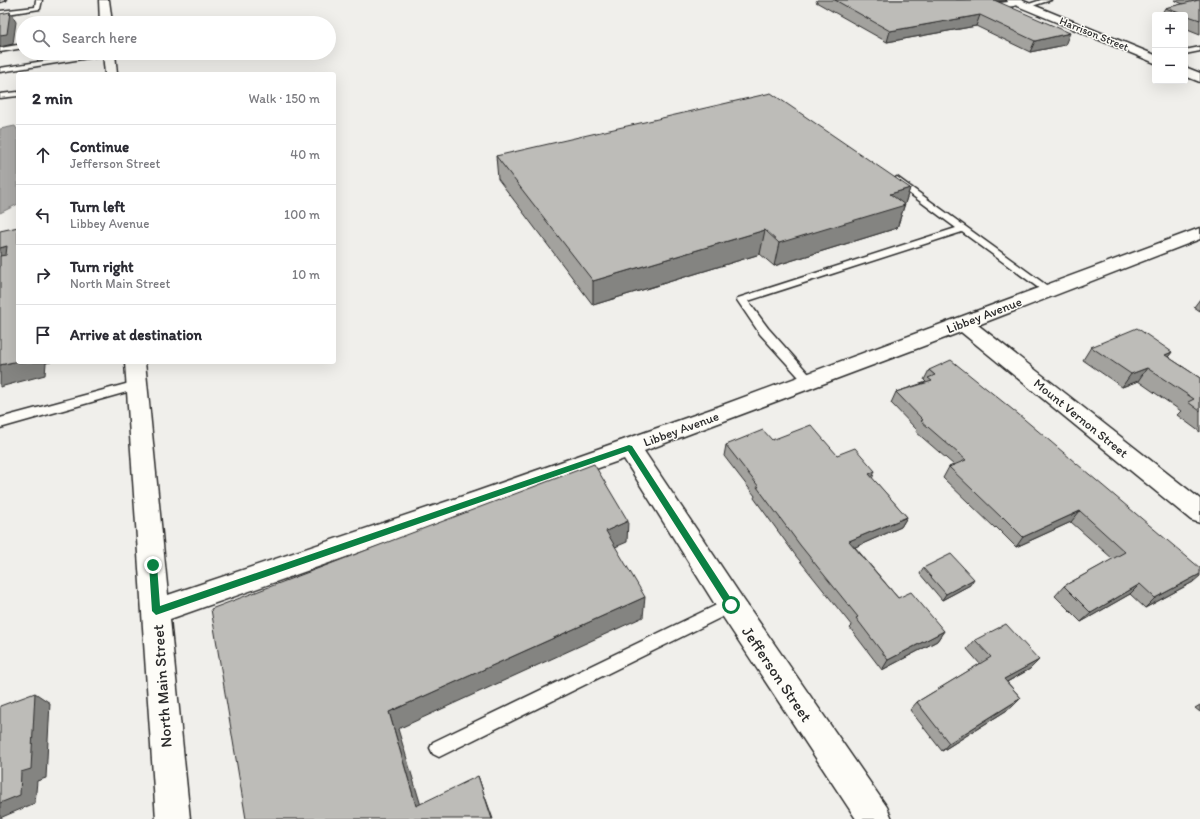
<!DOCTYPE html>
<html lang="en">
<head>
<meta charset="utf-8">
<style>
  :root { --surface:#fff; --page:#f2f2f3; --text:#2b2b33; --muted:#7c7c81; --line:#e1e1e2 }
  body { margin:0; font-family:Itim,sans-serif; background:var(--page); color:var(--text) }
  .controls { position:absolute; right:12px; top:12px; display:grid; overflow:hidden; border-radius:4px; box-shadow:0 4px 16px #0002 }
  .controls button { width:36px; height:36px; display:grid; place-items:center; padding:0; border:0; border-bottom:1px solid var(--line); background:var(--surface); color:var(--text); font:20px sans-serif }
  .stop { position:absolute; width:12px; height:12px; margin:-9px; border:3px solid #0b8043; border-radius:50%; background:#fff }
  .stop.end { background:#0b8043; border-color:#fff; box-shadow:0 1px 4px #0008 }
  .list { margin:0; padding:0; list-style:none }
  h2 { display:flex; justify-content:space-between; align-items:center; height:52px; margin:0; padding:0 16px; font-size:17px }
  h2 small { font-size:13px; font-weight:400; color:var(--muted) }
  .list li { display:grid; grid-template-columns:26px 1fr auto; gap:12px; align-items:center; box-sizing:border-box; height:60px; padding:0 16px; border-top:1px solid var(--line) }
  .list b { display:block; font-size:15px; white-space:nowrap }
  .list p { margin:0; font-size:13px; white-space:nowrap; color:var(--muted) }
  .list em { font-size:13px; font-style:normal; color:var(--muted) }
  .icon { flex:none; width:22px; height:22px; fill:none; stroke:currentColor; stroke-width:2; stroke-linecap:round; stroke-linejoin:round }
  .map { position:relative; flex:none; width:1200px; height:819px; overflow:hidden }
  .search { position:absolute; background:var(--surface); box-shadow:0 4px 16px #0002; left:16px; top:16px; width:320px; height:44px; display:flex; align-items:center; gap:10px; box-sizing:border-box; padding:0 14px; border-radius:22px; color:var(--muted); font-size:15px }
  .panel { position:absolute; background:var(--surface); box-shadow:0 4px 16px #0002; left:16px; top:72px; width:320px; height:292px; border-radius:4px }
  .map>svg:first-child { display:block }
  .water { fill:#aaa9a7; stroke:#777775 }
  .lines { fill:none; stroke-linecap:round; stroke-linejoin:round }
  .lane-casing { stroke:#2b2b2b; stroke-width:3 }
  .street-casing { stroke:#2b2b2b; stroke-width:3 }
  .lane { fill:#fdfcf7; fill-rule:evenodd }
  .street { fill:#fdfcf7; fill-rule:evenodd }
  .wall { fill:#a3a29e; stroke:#2b2b2b }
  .shaded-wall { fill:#848481; stroke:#2b2b2b }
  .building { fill:#bdbcb8; stroke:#2b2b2b }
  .route { fill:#0b8043 }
  .labels { text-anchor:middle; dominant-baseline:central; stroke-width:3; stroke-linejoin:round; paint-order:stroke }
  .far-street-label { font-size:11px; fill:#2b2b2b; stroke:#fdfcf7 }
  .street-label { font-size:13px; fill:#2b2b2b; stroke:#fdfcf7 }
  .near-street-label { font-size:16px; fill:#2b2b2b; stroke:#fdfcf7 }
</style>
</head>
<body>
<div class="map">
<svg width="1200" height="819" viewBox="0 0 1200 819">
  <rect width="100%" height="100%" fill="#f0efeb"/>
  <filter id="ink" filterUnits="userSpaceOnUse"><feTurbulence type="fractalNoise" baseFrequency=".025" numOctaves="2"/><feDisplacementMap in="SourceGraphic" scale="8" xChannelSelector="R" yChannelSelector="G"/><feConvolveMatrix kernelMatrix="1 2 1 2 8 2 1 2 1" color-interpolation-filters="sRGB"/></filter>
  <g filter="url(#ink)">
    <path class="water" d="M15 126 18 131V204L0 213V129Z"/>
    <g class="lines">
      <g class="lane-casing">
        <path id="lane" d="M0 0H6L0 2Z
          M36 0H42L40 9 0 15V11L35 7Z
          M957 0 989 4 1018 1 1021 3C1009 11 968 8 957 0Z
          M1041 0H1051L1026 8 1023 6Z
          M23 44V48L0 52V48Z
          M1200 47V51L1185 54V50Z
          M94 53H110L107 55 0 72V68Z
          M18 92V96L0 98V94Z
          M897 177 1053 290 1048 293 1044 292 962 232 748 301 768 328 816 382 814 385H806L760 334 737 300 738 298 956 228 894 182 893 180Z
          M137 381 141 382 143 385 141 388 0 428V418Z
          M731 598 736 600 738 605 736 610 445 754 439 757 433 754 430 748 433 742Z"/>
      </g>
      <g class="street-casing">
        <path id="street" d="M99 0H109L112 23H100Z
          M1007 0H1021L1155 55V63L1008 2Z
          M103 53H115L117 74H105Z
          M1185 67 1200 73V82L1185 76Z
          M1200 228V239L978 325 1200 499V523L1191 520 961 332 644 451 741 596 887 807 892 819H856L721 614 624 459 170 619 190 819H156L125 362H145L168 595 475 492 720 406Z"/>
      </g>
      <use href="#lane" class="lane"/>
      <use href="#street" class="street"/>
    </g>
    <path class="wall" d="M817 0H1006V1L998 2 1065 45 1030 52 976 26 887 42 816 2Z
      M1174 0H1200V35L1185 29V15H1161L1165 8 1183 4Z
      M496 156 910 188 897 228 774 266 760 254 593 305 498 179Z
      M1200 299V311L1194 307Z
      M1091 347 1172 352 1168 357 1200 378V432L1177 415 1181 411 1138 381 1122 387 1083 360Z
      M929 370 1193 582 1145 608 1130 594 1081 622 1055 596 1064 586 1113 559 1071 522 1016 547 996 527 995 528 943 478 949 467 954 465 916 432 917 430 891 403 896 392 926 382 924 380Z
      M772 440 837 455 872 478 907 517 901 527 855 547 898 598 944 631 937 641 882 670 850 628 852 626 796 556 754 498 755 496 724 456 726 445Z
      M923 568 970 585 942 600 920 574Z
      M975 640 1030 669 1007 682 1021 698 1012 707 942 751 910 710 917 702 980 664 967 649Z
      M1200 705V712L1195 708Z"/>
    <path class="shaded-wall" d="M990 0H1006V1L989 2Z
      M10 12 16 22 13 44 0 47V35Z
      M980 15 976 26 887 42 890 31Z
      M1070 33 1065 45 1030 52 1035 41Z
      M910 188 897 228 774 266 779 243 890 194Z
      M765 230 760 254 593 305V281Z
      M7 246 18 262 0 268V248Z
      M1172 352 1162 365 1165 355Z
      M18 361V362H51L46 363 45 375 0 387V365Z
      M1147 368 1138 381 1122 387 1131 374Z
      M875 471 871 482 869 474Z
      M1080 511 1071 522 1016 547 1023 537Z
      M907 517 901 527 844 552 849 541Z
      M628 521 627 542 606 551V531Z
      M1200 574V576L1193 582 1145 608 1155 598Z
      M974 579 970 585 942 600 946 594Z
      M1140 584 1130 594 1081 622 1091 613Z
      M645 597 643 617 398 729 425 819 416 806 389 712Z
      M944 631 937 641 882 670 888 660Z
      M1039 660 1030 669 996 688 1004 679Z
      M35 693 50 703 46 778 37 781 35 803 0 818V803Z
      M1021 698 1012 707 942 751 949 743Z
      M478 776 483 791 493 819H492Z"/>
    <path class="building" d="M835 0H994L1070 33 1035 41 980 15 890 31Z
      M1200 0V20L1165 8 1199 0Z
      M10 12 7 34 0 35V14Z
      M771 93 910 188 890 194 905 205 779 243 765 230 593 281 496 156Z
      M18 227V361L0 365V256L6 255 7 246 0 248V231Z
      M1137 328 1172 352 1165 355 1200 378V411L1188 402 1194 399 1147 368 1131 374 1091 347Z
      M951 360 1018 414 1200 568V574L1155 598 1140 584 1091 613 1064 586 1125 552 1080 511 1023 537 1003 517 1002 518 949 467 966 460 921 421 923 420 896 392 932 381 928 378 935 375 929 370Z
      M811 425 837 455 855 448 875 471 869 474 907 517 849 541 898 598 911 592 944 631 888 660 856 618 858 617 800 545 757 487H759L726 445 763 430 772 440Z
      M594 464 628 521 606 531 645 597 389 712 416 806 478 776 492 819H246L211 609Z
      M951 554 974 579 946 594 923 568Z
      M1006 624 1039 660 1004 679 1021 698 949 743 917 702 991 657 975 640Z
      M35 693 31 769 21 772 20 795 0 803V706Z"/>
  </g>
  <path class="route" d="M629 445 632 446 734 603V608H728L628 451 156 615 152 611 149 565 153 562 157 565 160 606Z"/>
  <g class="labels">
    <g class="far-street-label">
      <text transform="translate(1094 34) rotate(22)">Harrison Street</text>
    </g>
    <g class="street-label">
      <text transform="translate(984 315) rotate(-21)">Libbey Avenue</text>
      <text transform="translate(1081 418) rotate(39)">Mount Vernon Street</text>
      <text transform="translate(681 429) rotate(-20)">Libbey Avenue</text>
    </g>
    <g class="near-street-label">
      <text transform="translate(777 674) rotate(56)">Jefferson Street</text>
      <text transform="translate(162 686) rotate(-94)">North Main Street</text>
    </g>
  </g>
</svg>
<div class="controls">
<button>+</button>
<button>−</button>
</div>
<div class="stop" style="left:731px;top:605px"></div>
<div class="stop end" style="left:153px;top:565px"></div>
<div class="search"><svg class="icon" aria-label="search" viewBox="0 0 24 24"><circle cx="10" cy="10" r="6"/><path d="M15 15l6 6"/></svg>Search here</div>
<section class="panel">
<h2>2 min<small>Walk · 150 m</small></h2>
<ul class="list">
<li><svg class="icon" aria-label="ahead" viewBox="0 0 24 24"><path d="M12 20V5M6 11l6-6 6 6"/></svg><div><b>Continue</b><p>Jefferson Street</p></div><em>40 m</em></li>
<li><svg class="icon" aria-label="left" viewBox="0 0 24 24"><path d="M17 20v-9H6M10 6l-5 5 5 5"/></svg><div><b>Turn left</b><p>Libbey Avenue</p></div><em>100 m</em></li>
<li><svg class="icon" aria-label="right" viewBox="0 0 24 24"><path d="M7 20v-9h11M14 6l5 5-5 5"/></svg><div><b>Turn right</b><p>North Main Street</p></div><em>10 m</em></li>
<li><svg class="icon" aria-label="arrive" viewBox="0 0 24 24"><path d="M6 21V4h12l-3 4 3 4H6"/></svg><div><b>Arrive at destination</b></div></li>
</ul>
</section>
</div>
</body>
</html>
